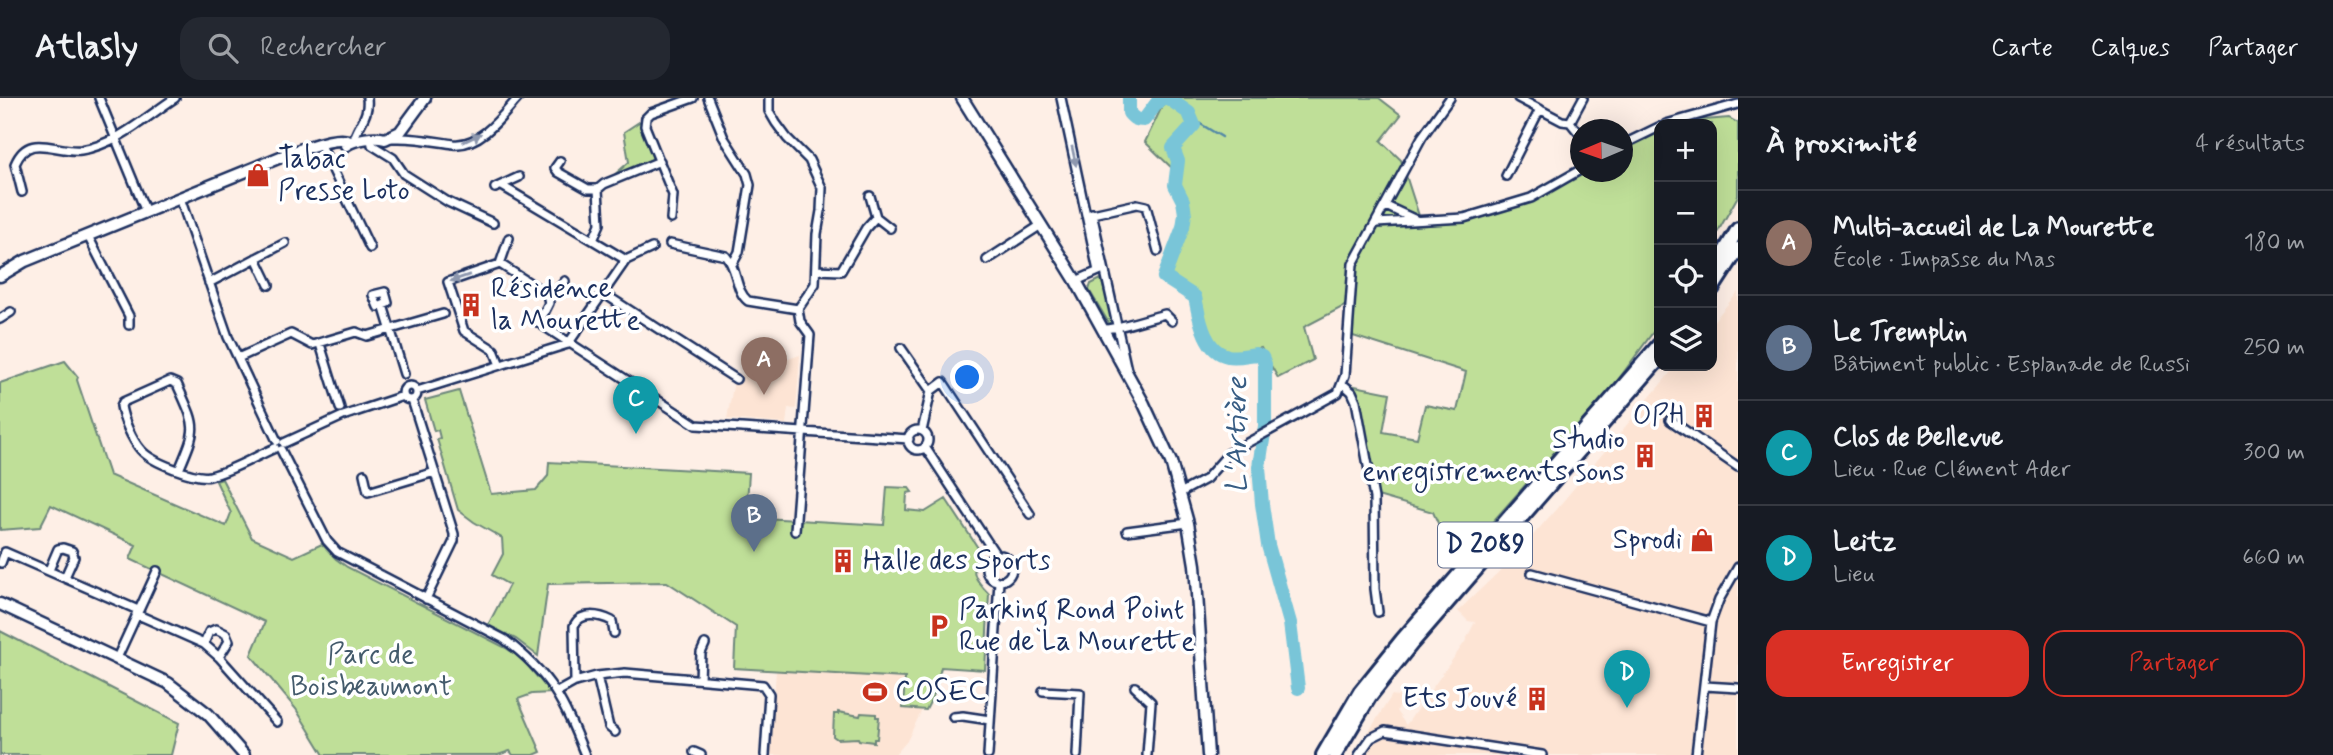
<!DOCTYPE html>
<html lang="fr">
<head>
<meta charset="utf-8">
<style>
  :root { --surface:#171b24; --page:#242831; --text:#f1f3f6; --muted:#9ea1a6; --line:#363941; --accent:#d93025 }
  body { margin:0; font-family:Mynerve,sans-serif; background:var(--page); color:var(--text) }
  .controls { position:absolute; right:21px; top:21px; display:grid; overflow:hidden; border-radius:14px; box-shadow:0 7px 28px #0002 }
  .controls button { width:63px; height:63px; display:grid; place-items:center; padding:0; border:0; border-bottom:2px solid var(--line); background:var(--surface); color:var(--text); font:35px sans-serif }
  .compass { position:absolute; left:1570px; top:21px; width:63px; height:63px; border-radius:50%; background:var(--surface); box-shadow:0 7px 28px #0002; rotate:268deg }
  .you { position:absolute; left:968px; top:280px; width:24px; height:24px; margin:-18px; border:5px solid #fff; border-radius:50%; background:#1a73e8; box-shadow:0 0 0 10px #1a73e833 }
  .badge { display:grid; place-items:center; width:46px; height:46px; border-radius:50%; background:var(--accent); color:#fff; font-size:23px; font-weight:700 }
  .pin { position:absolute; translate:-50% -58px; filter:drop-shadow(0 2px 4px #0008) }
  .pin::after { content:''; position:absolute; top:37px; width:24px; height:21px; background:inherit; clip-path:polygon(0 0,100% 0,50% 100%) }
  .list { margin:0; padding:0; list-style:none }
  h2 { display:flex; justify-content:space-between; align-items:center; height:91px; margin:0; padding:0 28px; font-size:30px }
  h2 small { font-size:23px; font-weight:400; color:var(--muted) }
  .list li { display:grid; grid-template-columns:46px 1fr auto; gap:21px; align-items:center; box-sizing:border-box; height:105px; padding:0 28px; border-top:2px solid var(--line) }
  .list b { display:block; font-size:26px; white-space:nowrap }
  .list p { margin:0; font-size:23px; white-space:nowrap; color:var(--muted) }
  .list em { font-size:23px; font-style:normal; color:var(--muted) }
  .actions { display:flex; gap:14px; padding:21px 28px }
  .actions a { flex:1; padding:16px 0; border:2px solid var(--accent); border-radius:21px; text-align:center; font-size:24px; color:var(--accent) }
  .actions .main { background:var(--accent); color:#fff }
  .icon { flex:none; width:38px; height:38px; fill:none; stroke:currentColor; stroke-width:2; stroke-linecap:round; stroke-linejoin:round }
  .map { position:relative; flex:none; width:1738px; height:657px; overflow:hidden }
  header { display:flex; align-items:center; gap:42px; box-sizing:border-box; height:98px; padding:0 35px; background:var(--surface); border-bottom:2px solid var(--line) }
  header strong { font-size:33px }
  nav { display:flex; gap:38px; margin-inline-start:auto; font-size:24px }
  .search { width:490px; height:63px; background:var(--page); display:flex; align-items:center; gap:18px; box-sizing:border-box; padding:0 24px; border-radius:21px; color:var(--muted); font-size:26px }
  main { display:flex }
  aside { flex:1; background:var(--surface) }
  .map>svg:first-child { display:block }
  .built { fill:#fde4d4 }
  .green { fill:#bfdf98; stroke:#6d877b; stroke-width:2 }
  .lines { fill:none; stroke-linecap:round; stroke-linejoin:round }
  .stream { stroke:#5389a7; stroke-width:2.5 }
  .river { stroke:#79c5d8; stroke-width:14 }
  .street-casing { stroke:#1b2f5e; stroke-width:12 }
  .secondary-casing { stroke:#1b2f5e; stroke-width:15 }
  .highway-casing { stroke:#1b2f5e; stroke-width:18 }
  .street { stroke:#fff; stroke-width:7 }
  .secondary { stroke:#fff; stroke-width:10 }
  .highway { stroke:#fff; stroke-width:12 }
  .oneway { fill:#8d97ae }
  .labels { text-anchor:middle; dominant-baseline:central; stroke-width:7; stroke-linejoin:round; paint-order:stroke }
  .shield { fill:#fff; stroke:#5f6d8e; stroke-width:2 }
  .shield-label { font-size:26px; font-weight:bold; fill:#1b2f5e }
  .poi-label { font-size:28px; fill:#1b2f5e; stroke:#fff; text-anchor:start }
  .park-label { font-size:28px; fill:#445b6c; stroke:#fff }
  .water-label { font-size:30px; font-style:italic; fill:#375c83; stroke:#fff }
</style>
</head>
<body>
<header>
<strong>Atlasly</strong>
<div class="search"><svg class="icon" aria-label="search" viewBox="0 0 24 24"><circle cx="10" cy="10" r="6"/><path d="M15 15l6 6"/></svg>Rechercher</div>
<nav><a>Carte</a><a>Calques</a><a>Partager</a></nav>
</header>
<main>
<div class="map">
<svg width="1738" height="657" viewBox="0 0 1738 657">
  <rect width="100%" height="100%" fill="#feefe6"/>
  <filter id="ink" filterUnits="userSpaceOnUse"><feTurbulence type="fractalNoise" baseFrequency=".0143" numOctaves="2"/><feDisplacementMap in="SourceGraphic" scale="14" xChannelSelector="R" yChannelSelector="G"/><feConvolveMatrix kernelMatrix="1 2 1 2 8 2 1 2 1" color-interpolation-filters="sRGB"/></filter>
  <g filter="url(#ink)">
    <path class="built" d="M1738 194V657H1354L1392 597 1407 600 1396 613 1406 627 1465 544 1475 524 1468 523 1458 513 1510 463 1559 408 1676 268H1712V225Z
      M800 257 796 311 788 310 786 326 727 321 734 283 739 278Z
      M776 573 905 580 903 610 922 612 907 643 895 657H770Z"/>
    <path class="green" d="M1166 0H1379L1401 17 1381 43 1401 62 1421 124 1531 100 1582 74H1622L1623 52 1659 34V226L1615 286 1456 465 1433 414 1374 397 1367 353 1350 287 1390 295 1383 334 1417 340 1425 307 1457 313 1466 274 1353 238 1348 206 1304 229 1313 262 1278 280 1261 250 1226 258 1202 235 1195 199 1164 176 1183 129V103L1177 75 1145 44Z
      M1729 20 1738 25V98L1712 144V26H1684L1704 22Z
      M642 22 653 61 613 78 629 64 624 34Z
      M1101 181 1114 224 1110 227 1089 192 1091 186Z
      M65 263 78 279 77 282 109 377 226 428 231 415 216 383 222 381 252 440 294 459 322 446 336 461 347 469 506 550 522 561 551 595 532 596 518 601 541 654 534 657H513L510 653 498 657H324L296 611 251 557 265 524 130 461 136 447 51 407 40 429 0 432V285Z
      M459 293 491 396 536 392 548 378 549 364 749 375 746 419 884 427 887 389 909 390 912 394 907 395 906 412 925 414 946 401 980 453C969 473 974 481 989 496L985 572 941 569 935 594 926 612 903 610 905 580 734 570 736 529 667 484 548 486 538 558 516 541 488 527 509 487 492 477 503 456 502 440 474 424 458 412 437 341 440 340 438 332 434 333 425 302Z
      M0 533 179 625 171 657H0Z
      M838 614 860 618 861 615 876 616V619H879L877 641H874V644L859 642 858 640 837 641 833 638 834 616H838Z"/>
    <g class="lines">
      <path class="stream" d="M1194 22 1222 39"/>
      <path class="river" d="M1129 0V15C1134 21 1136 22 1144 22L1159 2 1164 0
        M1168 0 1189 15 1194 27 1173 50 1178 63 1175 87 1183 103 1185 116 1183 129 1164 179 1195 199C1199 218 1204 254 1228 258 1237 260 1247 257 1256 256L1262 259 1265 266V328L1259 369 1262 406 1268 447 1290 525 1298 590"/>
      <g class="street-casing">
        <path id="street" d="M99 0 146 114
          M708 0 724 40 747 76 750 87 739 154 733 165
          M769 0V13L776 25 787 40 809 62 822 90 821 113 817 136 815 186 798 211 800 223 810 237 795 433
          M1061 0 1098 173
          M1518 0 1562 23 1570 24 1583 0
          M1570 24 1579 35
          M1666 26 1738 6
          M393 40C414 39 433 43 453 46 480 49 503 17 518 0
          M371 41 372 47 393 60 404 76 448 104 493 125
          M356 43 355 38C361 23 369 17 367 0
          M321 47 370 150
          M1622 47 1659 29
          M560 63 555 70 558 74 588 91H598
          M1506 78 1540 11
          M502 88 626 162
          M495 90 519 79
          M22 94 15 66C29 33 55 55 81 52 116 47 146 19 175 0
          M870 98 876 119 890 130
          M180 100 228 239 277 343
          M1386 108 1416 122
          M1092 115 1127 272
          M1088 117 1137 106 1146 108 1158 153
          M671 121 673 97 645 28 646 20 651 15 693 0
          M1376 125 1464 120 1531 100 1580 72
          M88 138 129 218V227
          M594 140 600 126 598 91 604 86 660 63
          M670 146 726 158C738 171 735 193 748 203L798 211
          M256 160 269 187
          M987 162 1041 127
          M500 166 509 140
          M816 172 841 173 866 130 876 119
          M1076 183 1101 172
          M209 185 285 145
          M603 195 736 281
          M550 201 565 183
          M383 207 388 205 385 194 373 197 378 209 383 207 404 276
          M0 221 11 214
          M1102 231C1110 233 1153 219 1165 216L1172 223
          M320 246 340 310
          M568 246 626 162 652 150
          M901 250 931 293
          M238 260 291 236 312 247 356 234 367 238 443 216
          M500 267 494 252 464 233 448 184 500 166 547 196 549 205 539 225 696 327 909 341
          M1343 286 1352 294 1356 303 1374 400 1375 491 1378 514
          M403 295a7 7 0 1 1 14 0a7 7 0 1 1-14 0Z
          M417 293 568 246
          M412 302 454 436V443L426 501
          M1670 322 1738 369
          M908 342a10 10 0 1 1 20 0a10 10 0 1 1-20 0Z
          M922 333 931 293 943 284 1030 416
          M284 345 343 318 403 298
          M925 349 996 457
          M281 352 327 443 337 454 504 541C552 577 563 603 585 657
          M179 372C198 327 197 331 177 286L170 283 123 304 121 308C123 321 132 342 141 352 151 364 195 381 210 378 232 373 254 359 275 350
          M364 376 368 394 435 374
          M1180 395 1206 381 1229 355 1338 295 1345 277 1353 166 1422 39 1450 0
          M1127 433 1188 425
          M986 470a13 13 0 1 1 26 0a13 13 0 1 1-26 0Z
          M1 465 5 454 138 512
          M49 472 58 451 63 450 72 453 74 459 65 479
          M1532 475 1711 524
          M136 516 204 546 219 559 277 624
          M204 546 209 534 216 531 226 536 229 543 219 559
          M117 560 157 473
          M597 578 609 629 615 634
          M700 581 701 555 705 546
          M575 584 574 528C580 513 600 517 612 523L614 535
          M1705 588 1738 590
          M1135 589 1151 604 1147 657
          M1043 593 1080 595 1077 657
          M557 594 575 584 597 578 625 575 763 587 769 596 765 657
          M953 619 963 618 990 622
          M694 654 701 657
          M988 657 999 483
          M1359 657 1371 640 1385 633 1542 657
          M1696 657 1711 524 1719 502 1738 469"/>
      </g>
      <g class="secondary-casing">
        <path id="secondary" d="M962 0 1076 183 1144 306 1171 364 1188 425 1195 467 1208 657
          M346 47C355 41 375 38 385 41L400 34 425 0
          M0 178 25 163 293 54C307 50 338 37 350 44
          M0 506 168 585 208 616 244 657"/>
      </g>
      <g class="highway-casing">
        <path id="highway" d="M1712 174 1738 131
          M1712 191 1738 151
          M1323 657 1360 594 1402 542 1659 247
          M1335 657 1370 598 1412 545 1659 261"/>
      </g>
      <use href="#street" class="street"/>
      <use href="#secondary" class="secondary"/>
      <use href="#highway" class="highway"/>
    </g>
    <defs><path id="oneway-solid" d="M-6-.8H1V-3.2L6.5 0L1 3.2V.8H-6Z" transform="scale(1.75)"/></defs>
    <g class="oneway">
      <use href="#oneway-solid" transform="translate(472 40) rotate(-26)"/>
      <use href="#oneway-solid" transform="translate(1074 58) rotate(78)"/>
      <use href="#oneway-solid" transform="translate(460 180) rotate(161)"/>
    </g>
  </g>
  <defs>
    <g id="shop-bare" transform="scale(1.89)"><path d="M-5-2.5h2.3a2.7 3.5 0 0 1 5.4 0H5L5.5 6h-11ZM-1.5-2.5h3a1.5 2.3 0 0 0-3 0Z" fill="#c8321e" stroke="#fff" stroke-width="2.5" paint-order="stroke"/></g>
    <g id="building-bare" transform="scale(1.89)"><path d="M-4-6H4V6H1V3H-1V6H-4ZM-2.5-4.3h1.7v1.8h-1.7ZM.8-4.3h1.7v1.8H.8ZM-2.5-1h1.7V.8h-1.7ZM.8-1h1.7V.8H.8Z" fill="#c8321e" stroke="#fff" stroke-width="2.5" paint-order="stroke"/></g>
    <g id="parking-bare" transform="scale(1.89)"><path d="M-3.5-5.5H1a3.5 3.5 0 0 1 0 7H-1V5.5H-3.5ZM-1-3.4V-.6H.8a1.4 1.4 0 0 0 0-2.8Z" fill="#c8321e" stroke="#fff" stroke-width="2.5" paint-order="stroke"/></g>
    <g id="stadium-bare" transform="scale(1.89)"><path d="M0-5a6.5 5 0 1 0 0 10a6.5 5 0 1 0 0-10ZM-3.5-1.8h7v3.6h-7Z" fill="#c8321e" stroke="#fff" stroke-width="2.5" paint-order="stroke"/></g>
  </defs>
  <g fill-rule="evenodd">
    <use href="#shop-bare" x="258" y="77"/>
    <use href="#building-bare" x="471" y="207"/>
    <use href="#building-bare" x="1704" y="318"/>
    <use href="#building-bare" x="1645" y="358"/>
    <use href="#shop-bare" x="1702" y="442"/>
    <use href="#building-bare" x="843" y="463"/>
    <use href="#parking-bare" x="939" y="528"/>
    <use href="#stadium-bare" x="875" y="594"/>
    <use href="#building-bare" x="1537" y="601"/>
  </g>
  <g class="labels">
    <rect class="shield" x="1438" y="424.5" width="94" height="45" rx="5"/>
    <g class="shield-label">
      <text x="1485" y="447">D 2089</text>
    </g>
    <g class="poi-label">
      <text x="278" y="61">Tabac<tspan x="278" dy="32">Presse Loto</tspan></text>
      <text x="491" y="191">Résidence<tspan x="491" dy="32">la Mourette</tspan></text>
      <text x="1684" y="318" text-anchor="end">OPH</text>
      <text x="1625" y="342" text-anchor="end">Studio<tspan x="1625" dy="32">enregistrements sons</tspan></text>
      <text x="1682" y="442" text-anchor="end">Sprodi</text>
      <text x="863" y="463">Halle des Sports</text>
      <text x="959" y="512">Parking Rond Point<tspan x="959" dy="32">Rue de La Mourette</tspan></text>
      <text x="895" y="594">COSEC</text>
      <text x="1517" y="601" text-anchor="end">Ets Jouvé</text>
    </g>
    <g class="park-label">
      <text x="371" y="557">Parc de<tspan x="371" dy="32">Boisbeaumont</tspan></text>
    </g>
    <g class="water-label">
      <text transform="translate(1237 337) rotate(-90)">L'Artière</text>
    </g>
  </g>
</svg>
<div class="controls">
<button>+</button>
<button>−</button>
<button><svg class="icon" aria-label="locate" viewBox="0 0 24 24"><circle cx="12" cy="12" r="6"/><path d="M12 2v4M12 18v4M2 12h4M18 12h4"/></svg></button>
<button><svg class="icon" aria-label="layers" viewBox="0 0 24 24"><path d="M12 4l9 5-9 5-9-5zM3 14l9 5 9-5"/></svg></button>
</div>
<svg class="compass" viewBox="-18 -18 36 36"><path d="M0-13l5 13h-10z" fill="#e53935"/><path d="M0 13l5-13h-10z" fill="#9ea1a6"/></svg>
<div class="you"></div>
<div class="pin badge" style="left:764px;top:297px;background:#8d6e63">A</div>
<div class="pin badge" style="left:754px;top:454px;background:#5c6f8a">B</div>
<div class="pin badge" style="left:636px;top:336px;background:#0f9aa8">C</div>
<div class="pin badge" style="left:1627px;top:610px;background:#0f9aa8">D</div>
</div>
<aside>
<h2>À proximité<small>4 résultats</small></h2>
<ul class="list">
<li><span class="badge" style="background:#8d6e63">A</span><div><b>Multi-accueil de La Mourette</b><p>École · Impasse du Mas</p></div><em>180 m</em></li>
<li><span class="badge" style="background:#5c6f8a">B</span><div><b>Le Tremplin</b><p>Bâtiment public · Esplanade de Russi</p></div><em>250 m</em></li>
<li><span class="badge" style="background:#0f9aa8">C</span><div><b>Clos de Bellevue</b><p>Lieu · Rue Clément Ader</p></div><em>300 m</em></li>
<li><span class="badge" style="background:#0f9aa8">D</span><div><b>Leitz</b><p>Lieu</p></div><em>660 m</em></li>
</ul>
<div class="actions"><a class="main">Enregistrer</a><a>Partager</a></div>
</aside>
</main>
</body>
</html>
